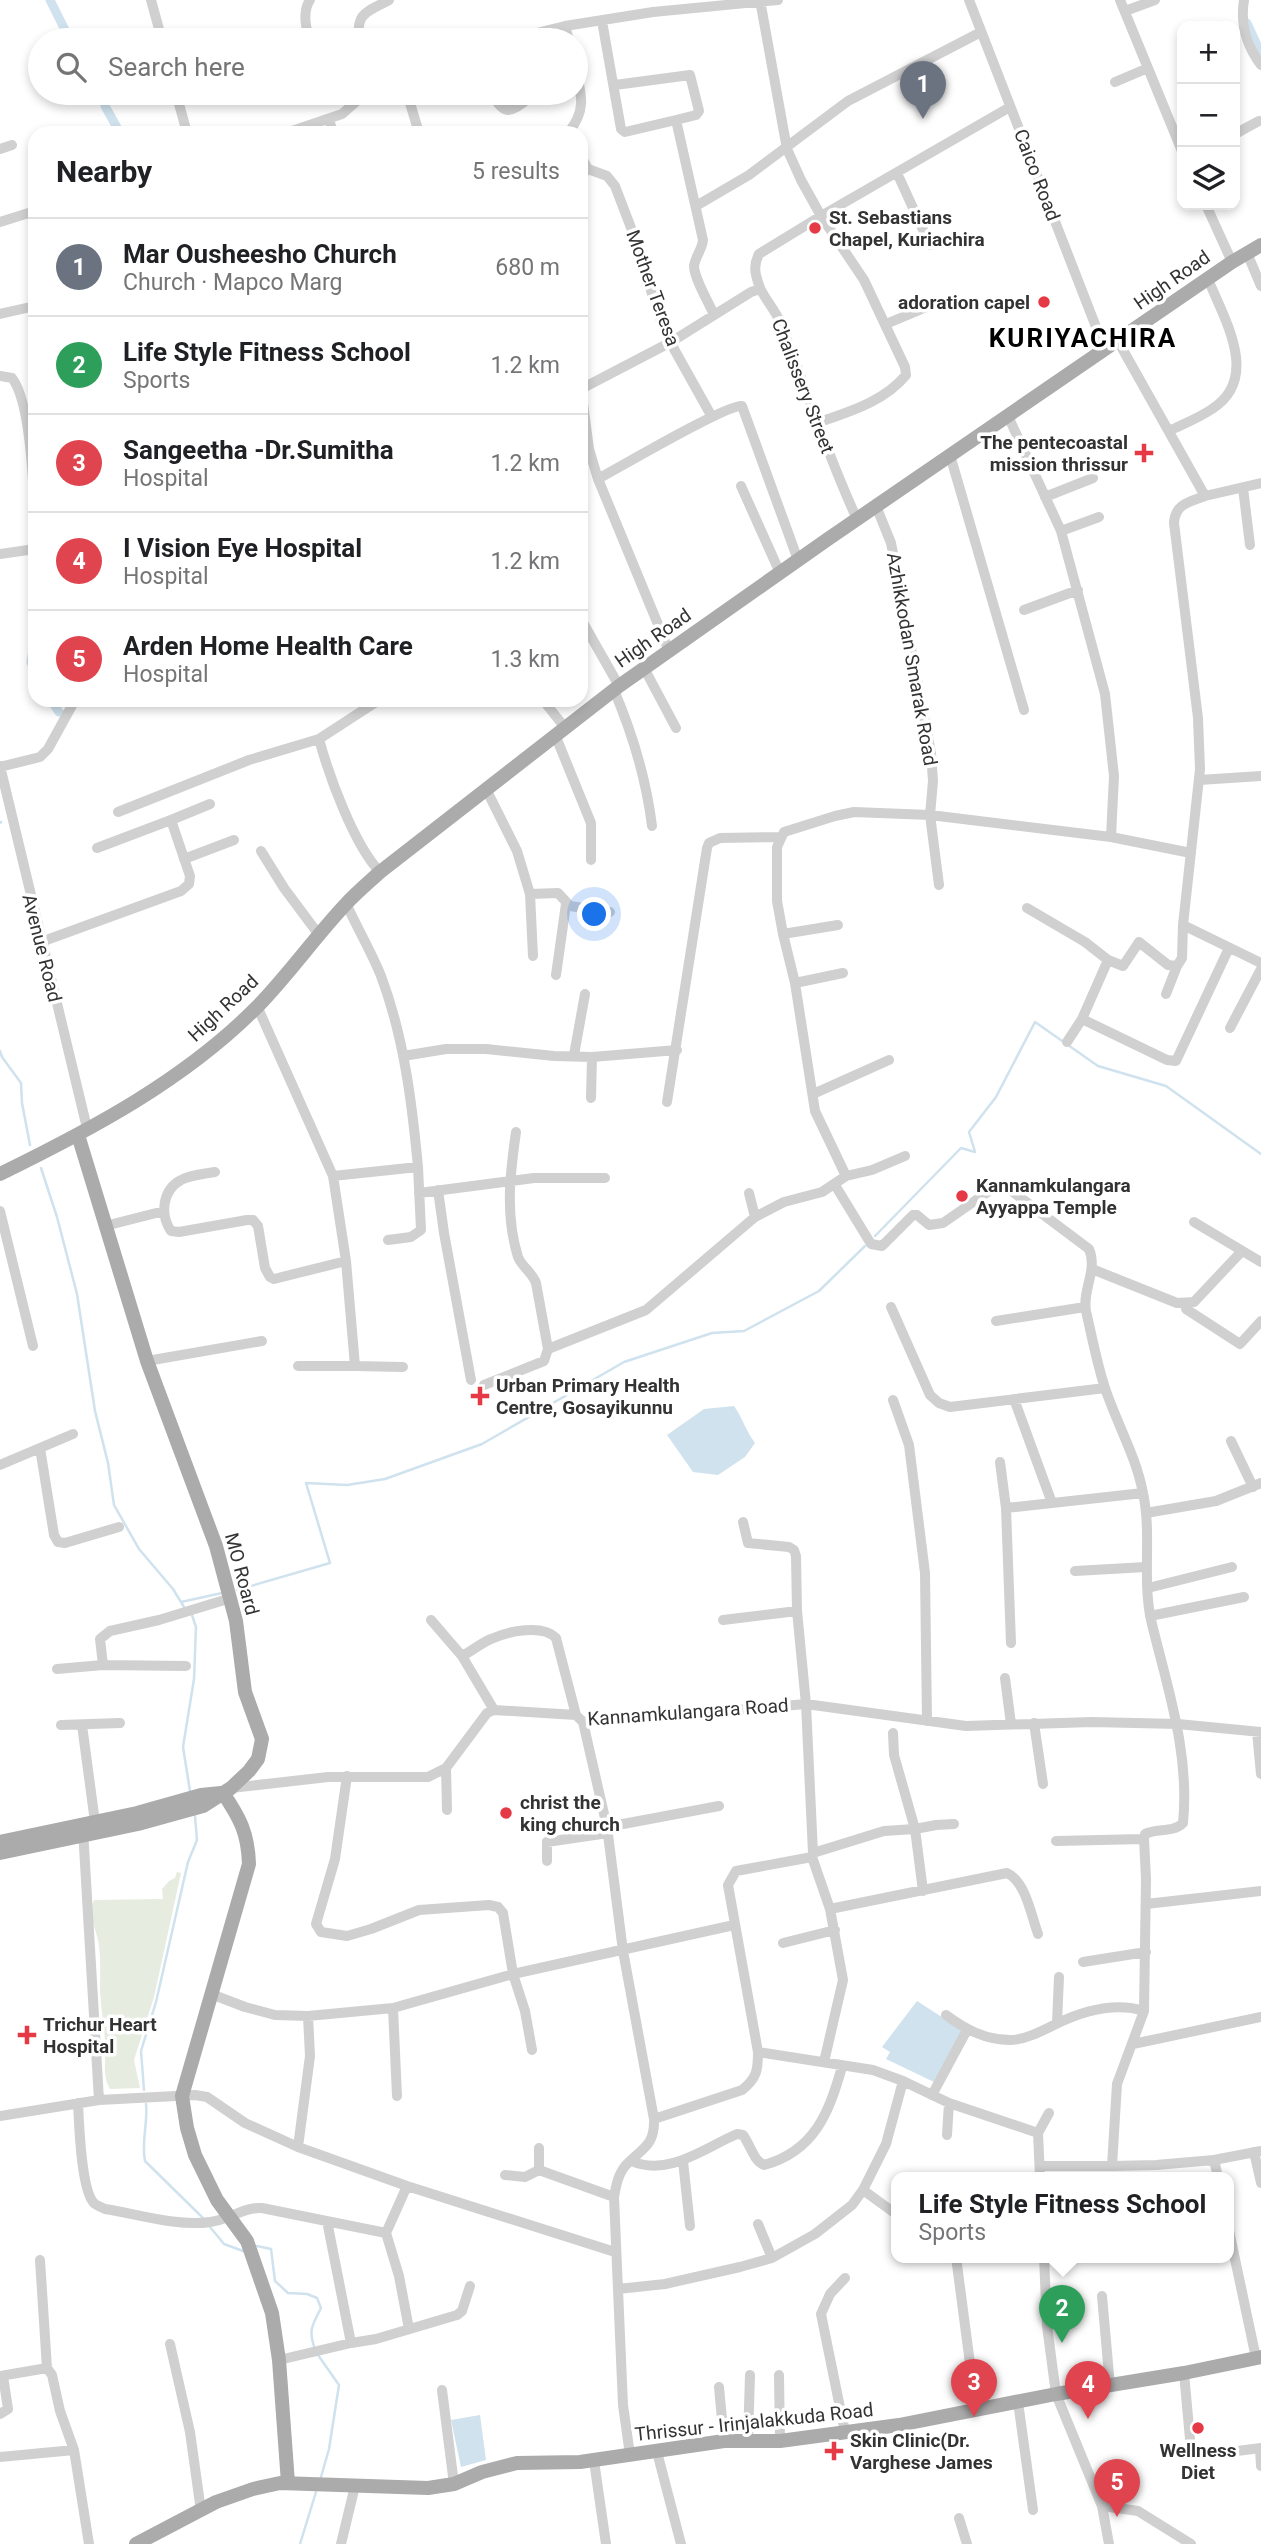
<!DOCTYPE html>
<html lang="en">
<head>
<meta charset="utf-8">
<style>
  :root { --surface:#fff; --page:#f6f6f6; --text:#202124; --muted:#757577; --line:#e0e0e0; --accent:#0f766e }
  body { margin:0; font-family:Roboto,sans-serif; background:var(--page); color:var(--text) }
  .controls { position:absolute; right:21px; top:21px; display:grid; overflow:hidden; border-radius:14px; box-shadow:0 4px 10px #0003 }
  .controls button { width:63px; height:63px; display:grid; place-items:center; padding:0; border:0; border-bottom:2px solid var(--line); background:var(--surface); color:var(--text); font:35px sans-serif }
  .you { position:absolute; left:595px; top:915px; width:24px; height:24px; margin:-18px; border:5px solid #fff; border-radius:50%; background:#1a73e8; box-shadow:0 0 0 10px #1a73e833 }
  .badge { display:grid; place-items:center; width:46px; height:46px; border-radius:50%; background:var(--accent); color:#fff; font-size:23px; font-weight:700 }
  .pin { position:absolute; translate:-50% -58px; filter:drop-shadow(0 2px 4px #0008) }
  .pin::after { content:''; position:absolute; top:37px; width:24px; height:21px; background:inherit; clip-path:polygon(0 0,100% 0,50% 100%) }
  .popup { position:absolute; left:891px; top:2172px; width:343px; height:91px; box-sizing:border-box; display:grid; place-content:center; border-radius:14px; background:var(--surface); filter:drop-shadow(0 2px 5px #0005); font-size:23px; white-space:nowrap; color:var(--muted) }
  .popup b { font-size:26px; color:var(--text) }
  .popup::after { content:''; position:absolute; left:50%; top:100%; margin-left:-14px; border:14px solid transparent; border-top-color:var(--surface) }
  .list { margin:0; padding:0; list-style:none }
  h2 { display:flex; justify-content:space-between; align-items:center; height:91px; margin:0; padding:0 28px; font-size:30px }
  h2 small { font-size:23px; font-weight:400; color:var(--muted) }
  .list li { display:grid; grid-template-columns:46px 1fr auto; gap:21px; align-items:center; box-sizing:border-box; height:98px; padding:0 28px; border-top:2px solid var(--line) }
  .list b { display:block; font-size:26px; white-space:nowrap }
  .list p { margin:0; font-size:23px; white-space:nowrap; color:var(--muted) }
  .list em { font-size:23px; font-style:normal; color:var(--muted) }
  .icon { flex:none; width:38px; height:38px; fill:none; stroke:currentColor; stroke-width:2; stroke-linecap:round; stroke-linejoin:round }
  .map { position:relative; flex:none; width:1261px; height:2544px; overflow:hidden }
  .search { position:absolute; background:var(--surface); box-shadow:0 4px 10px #0003; left:28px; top:28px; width:560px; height:77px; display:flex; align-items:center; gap:18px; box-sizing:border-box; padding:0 24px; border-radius:38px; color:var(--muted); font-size:26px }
  .panel { position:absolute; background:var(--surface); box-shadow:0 4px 10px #0003; left:28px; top:126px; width:560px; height:581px; border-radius:21px }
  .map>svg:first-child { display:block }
  .green { fill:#e6ecdf }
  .water { fill:#cfe2ee }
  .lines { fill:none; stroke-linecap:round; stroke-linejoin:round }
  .stream { stroke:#cfe2ee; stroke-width:2.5 }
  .canal { stroke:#cfe2ee; stroke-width:9 }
  .minor { stroke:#d0d0d0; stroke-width:10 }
  .major { stroke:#ababab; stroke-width:14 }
  .poi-dot { fill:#e63946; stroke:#fff; stroke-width:2.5 }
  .labels { text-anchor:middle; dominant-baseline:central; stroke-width:7; stroke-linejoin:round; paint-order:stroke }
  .street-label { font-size:19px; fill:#333; stroke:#fff }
  .poi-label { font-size:19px; font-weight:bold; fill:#333; stroke:#fff; text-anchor:start }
  .district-label { font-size:26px; font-weight:bold; letter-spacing:2px; fill:#000; stroke:#fff }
</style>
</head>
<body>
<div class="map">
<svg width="1261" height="2544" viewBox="0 0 1261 2544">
  <rect width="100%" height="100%" fill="#fff"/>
  <path class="green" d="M177 1872 181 1873 154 1997 134 2060 140 2088 110 2089C101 2074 107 2058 105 2041 104 2025 101 2008 100 1992 100 1977 101 1962 99 1947 98 1931 87 1917 94 1900L163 1899 162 1889 169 1881 175 1878Z"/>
  <path class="water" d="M734 1406C743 1419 746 1431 755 1443L745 1457 718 1475 693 1472 667 1435 704 1409Z
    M917 2001 962 2030 934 2082 886 2059 890 2052 882 2047Z
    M480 2415 486 2460 461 2467 451 2420Z"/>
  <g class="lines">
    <path class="stream" d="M0 823 1 822
      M0 1051 2 1057 21 1083 22 1103 30 1145
      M41 1168 57 1217 77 1294 95 1411 108 1463 114 1505 139 1549 173 1589 184 1607
      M875 1236 961 1148 975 1152 969 1132 996 1097 1035 1022 1098 1066 1166 1086 1261 1154
      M237 1590 330 1563 306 1483 347 1485 385 1479 482 1444 624 1362 712 1333 744 1331 819 1291 865 1246
      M181 1602 222 1593
      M190 1791 183 1747 194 1679 196 1627 192 1615
      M144 2090 141 2051 156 2002 188 1862 197 1840 195 1816
      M146 2104C148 2124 141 2142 145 2161L204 2219
      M210 2227 224 2244 243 2251
      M257 2246 271 2249 275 2281 288 2293 307 2294 317 2298 321 2308C312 2325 308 2331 315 2349
      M318 2355 339 2385 329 2449 321 2477
      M300 2544 316 2492"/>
    <path class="canal" d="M50 0 70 40
      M1247 23 1261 54
      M104 93 105 106 120 133
      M35 637 31 662 35 672
      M51 700 59 712"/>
    <path class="minor" d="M151 0 162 40
      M310 0C303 10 304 32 313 40
      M760 0 787 149 801 180 821 216 1010 107
      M969 0 1105 350
      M1120 0 1182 151
      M1244 0C1240 25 1246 45 1261 65
      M1125 11 1155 0
      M602 21 621 129 625 132 676 120 703 240C702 250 695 257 694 266 694 278 709 303 714 315
      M565 26 569 40
      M330 40 359 37
      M359 40C356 12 367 12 389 0
      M509 40 565 26 653 12 778 0
      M1115 82 1148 68
      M615 85 690 75 699 111 696 115 676 120
      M176 93 187 133
      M407 93 419 133
      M492 93C506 123 515 107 537 93
      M329 119 333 133
      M569 132C586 110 582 96 576 70
      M286 133 342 114 366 93
      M1235 134 1259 121
      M0 149 12 145
      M581 156 588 169 581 175
      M588 169 607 176 615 186 633 233 659 316 674 349 712 417
      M897 173 930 245
      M1206 205 1232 262
      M696 206 749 175 848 101 981 32
      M0 222 35 211
      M1247 253 1261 286
      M0 314 35 306
      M886 324 929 306
      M1118 341 1205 496C1189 502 1175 504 1174 523L1198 718 1200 769 1183 925 1261 963
      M0 376 12 378C31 402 34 491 35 524
      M581 388 589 449 598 479 669 651
      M581 389 671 342 751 292 760 289
      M817 423C848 412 884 402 906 375L905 367 864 280 821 216 759 254C753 265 755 274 759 285 762 296 775 309 780 322 806 388 827 455 857 519
      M1169 431C1183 424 1199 418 1212 409 1261 378 1224 319 1208 279
      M950 455 1024 710
      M598 479C620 467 727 404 742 406L798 560
      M741 486 780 573
      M1243 488 1250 545
      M1205 496 1261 483
      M1045 497 1093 478
      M876 506 891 543 931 753 933 781 930 815 939 885
      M1061 531 1099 517
      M0 554 35 549
      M1024 610 1078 590
      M581 619 619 686
      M644 668 676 728
      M614 690C633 735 646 777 652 826
      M543 700 566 729
      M556 737 591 823V860
      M319 739 379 700
      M0 766 87 1128
      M0 767 40 757 48 749 75 700
      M1199 780 1261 776
      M486 789 517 851 530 894 558 893 570 906 610 912
      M118 812 249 760 319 739C329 776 354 845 380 872
      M171 820 210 804
      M1111 837 1191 853
      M261 851 284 888 319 935
      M184 859 234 840
      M530 894 533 956
      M1027 908 1085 942 1108 960
      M783 934 838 925
      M41 942 181 891 189 884 190 876 171 820 97 848
      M556 975 566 904
      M795 983 843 973
      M1166 994 1177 966
      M257 1006 333 1176 418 1167C412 1103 404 1037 381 976 371 951 357 928 346 903
      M1082 1019 1167 1060 1176 1061 1229 948
      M1230 1028 1261 969
      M1067 1042 1082 1019 1108 960 1123 966 1139 942 1168 965 1177 966 1182 958 1183 925
      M574 1055 585 994
      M403 1056 446 1049H486L554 1056 592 1057 591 1098
      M592 1057 677 1050
      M813 1094 889 1060
      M667 1102 707 848 709 843 720 838 780 837
      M215 1172C204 1174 190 1175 181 1180 162 1190 160 1215 171 1231L179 1232 247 1220H253L258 1226 265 1268 270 1277 274 1279 346 1261 333 1176
      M846 1176 872 1170 905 1156
      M835 1185 871 1244 882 1246 913 1215H917L929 1225 943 1223 992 1189 1001 1187 1009 1189 1089 1249C1098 1270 1082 1290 1086 1311 1092 1337 1097 1364 1105 1388 1117 1424 1136 1456 1143 1493 1152 1534 1142 1578 1151 1620 1167 1687 1190 1752 1183 1823 1173 1833 1158 1828 1145 1834L1144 1839 1146 1879 1144 2011 1117 2084 1112 2166 1156 2165 1214 2160 1218 2177
      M438 1190 444 1233 471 1380
      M419 1193 534 1178H605
      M749 1193 755 1217
      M0 1211 33 1346
      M1194 1222 1261 1262
      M105 1226 164 1211
      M388 1240 411 1237 421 1230 418 1167
      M346 1261 355 1366 403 1367
      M1092 1269 1177 1303 1194 1302 1242 1251
      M891 1307 930 1395 939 1403 950 1407 1105 1388
      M1186 1309 1240 1344 1261 1321
      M996 1321 1085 1307
      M548 1349 646 1310 755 1217 784 1202 822 1192 846 1176 815 1111 795 983 783 934 777 901V847L784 832 835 816 854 812 930 815 1111 837 1114 776 1105 694 1061 531 1008 416
      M147 1361 262 1341
      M298 1366H355
      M484 1385 544 1361 548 1349 536 1283C532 1272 522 1267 518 1257 505 1215 510 1174 516 1132
      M1014 1399 1052 1503
      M893 1400 909 1445 925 1573 927 1721
      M1231 1441 1253 1487
      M40 1448 54 1535 58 1542 65 1543 119 1527
      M1000 1462 1006 1508 1143 1493
      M0 1465 73 1434
      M1006 1508 1011 1643
      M1146 1513 1216 1501 1261 1483
      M743 1522 748 1543 789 1547 794 1550 796 1556 797 1611 806 1704 813 1853 812 1857 736 1871 728 1885 758 2052
      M1075 1571 1146 1567
      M1148 1588 1232 1567
      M1150 1616 1244 1597
      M431 1620 462 1656 494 1710
      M723 1620 797 1611
      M462 1656C472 1651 481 1643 491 1639 508 1631 543 1624 556 1638L576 1715
      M186 1666 103 1665 100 1639 110 1631 159 1620 231 1598
      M57 1669 103 1665
      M1005 1678 1011 1724
      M583 1722 677 1711H724L806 1704 966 1726 1092 1722 1178 1724 1261 1732
      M1034 1723 1043 1784
      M61 1725 120 1723
      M82 1725 95 1822
      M1257 1732 1261 1774
      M893 1733 894 1755 915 1829 936 1825 954 1824
      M446 1768 447 1810
      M347 1776 335 1859 316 1924 321 1932 347 1936 371 1929 419 1910 489 1905 498 1907 503 1913 513 1974 525 2011 532 2050
      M231 1788 328 1777H428L446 1768 487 1713 494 1710 576 1715 583 1722 607 1827 623 1951 654 2119C655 2146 642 2148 626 2165 618 2174 616 2186 614 2197L623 2405 630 2455
      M607 1827 719 1806
      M83 1830 99 2100
      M1056 1841 1144 1839
      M813 1853 884 1831 915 1829 923 1891
      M812 1857 830 1909 1007 1873C1026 1882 1031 1915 1038 1934
      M547 1861V1842L608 1833
      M1146 1904 1261 1891
      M783 1943 835 1930
      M1083 1962 1146 1952
      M211 1994 245 2007 275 2015 308 2016 393 2008 513 1974 734 1925
      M393 2008 397 2096
      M946 2015C965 2029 985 2040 1010 2040 1025 2040 1042 2031 1056 2024 1083 2011 1115 2002 1144 2011
      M1057 2023 1059 1977
      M1133 2044 1261 2017
      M824 2062 843 1980 830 1909
      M903 2081 949 2103 1038 2133 1040 2177
      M932 2095 967 2030
      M78 2103C79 2122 81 2193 95 2204 96 2205 103 2208 105 2209 137 2214 178 2227 210 2222 229 2220 243 2207 262 2208L386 2233
      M0 2116 99 2100 195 2095 207 2097 245 2123 298 2147 407 2186 615 2252
      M1038 2133 1049 2113
      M947 2135 949 2103
      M298 2147 310 2056 308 2016
      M539 2148V2170L614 2197
      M1254 2152 1261 2183
      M1214 2160 1261 2151
      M631 2161C669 2177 704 2148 737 2134L743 2135C751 2146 753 2160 764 2165 815 2151 829 2112 842 2067
      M683 2161 690 2226
      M1040 2166H1112
      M505 2175 525 2177 539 2170
      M407 2186 386 2233 399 2276 409 2329
      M863 2190 896 2214
      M327 2221 351 2343 376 2339 457 2315 462 2311 470 2286
      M758 2224 772 2258
      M1228 2226 1256 2358
      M956 2257 976 2409
      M1044 2257 1047 2326 1056 2394 1102 2506 1138 2511 1191 2544
      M40 2260 47 2368
      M618 2289 665 2284 740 2267 772 2258 815 2234 852 2205 863 2190 886 2144 903 2081 873 2070 758 2052C758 2070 757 2078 742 2090L654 2119
      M1102 2296 1110 2386
      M170 2344 190 2432 201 2511
      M279 2360 351 2343
      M1184 2373 1191 2450 1197 2455H1206L1261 2448
      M779 2375 780 2441
      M0 2376 47 2368 52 2375 60 2411 74 2450 89 2544
      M719 2387 724 2441
      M442 2390 454 2484
      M1018 2402 1033 2510
      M0 2414 8 2409 3 2376
      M845 2432 821 2314 830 2294 845 2278
      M748 2440 750 2375
      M1260 2448 1261 2466
      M657 2452 681 2544
      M0 2457 74 2450
      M594 2461 606 2544
      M1102 2506 1109 2544
      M959 2518 967 2544
      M341 2544 355 2486"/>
    <path class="major" d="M0 1174C92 1129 185 1080 258 1006 289 974 315 937 345 905 356 893 368 883 380 872L619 686 828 539 1232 262 1261 245
      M223 1793C240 1818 248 1833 249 1864L182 2096 187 2128 195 2155 217 2200 247 2241 272 2313 279 2360 288 2483
      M0 1842 137 1813 201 1795 221 1793
      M0 1853 138 1824 203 1806 231 1788 249 1771 258 1759 262 1739 245 1692 236 1621 216 1546 147 1361 78 1135
      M136 2544 216 2502 253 2489 280 2483 428 2488 454 2484 482 2472 517 2463 580 2462 724 2441H780L899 2425 1056 2394 1184 2373 1261 2357"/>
  </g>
  <g class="poi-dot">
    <circle cx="815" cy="228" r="7"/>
    <circle cx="1044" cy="302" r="7"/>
    <path d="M1140.5 442.5h7v7h7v7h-7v7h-7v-7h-7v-7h7z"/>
    <circle cx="962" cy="1196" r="7"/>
    <path d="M476.5 1385.5h7v7h7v7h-7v7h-7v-7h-7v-7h7z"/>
    <circle cx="506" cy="1813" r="7"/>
    <path d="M23.5 2024.5h7v7h7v7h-7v7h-7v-7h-7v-7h7z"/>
    <circle cx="1198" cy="2428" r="7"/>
    <path d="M830.5 2440.5h7v7h7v7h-7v7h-7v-7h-7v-7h7z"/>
  </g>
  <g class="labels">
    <g class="street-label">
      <text transform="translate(1037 175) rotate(69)">Caico Road</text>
      <text transform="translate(1172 280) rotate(-35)">High Road</text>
      <text transform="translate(653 288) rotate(70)">Mother Teresa</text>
      <text transform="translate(803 386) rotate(69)">Chalissery Street</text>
      <text transform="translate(653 638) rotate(-35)">High Road</text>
      <text transform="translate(912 659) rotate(80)">Azhikkodan Smarak Road</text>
      <text transform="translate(42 948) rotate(76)">Avenue Road</text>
      <text transform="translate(223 1008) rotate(-43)">High Road</text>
      <text transform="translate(242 1574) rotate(75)">MO Roard</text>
      <text transform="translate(688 1712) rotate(-4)">Kannamkulangara Road</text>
      <text transform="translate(754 2422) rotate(-6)">Thrissur - Irinjalakkuda Road</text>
    </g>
    <g class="poi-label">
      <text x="829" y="217">St. Sebastians<tspan x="829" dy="22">Chapel, Kuriachira</tspan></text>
      <text x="1030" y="302" text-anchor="end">adoration capel</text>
      <text x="1128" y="442" text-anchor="end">The pentecoastal<tspan x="1128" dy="22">mission thrissur</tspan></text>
      <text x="976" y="1185">Kannamkulangara<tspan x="976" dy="22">Ayyappa Temple</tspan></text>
      <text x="496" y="1385">Urban Primary Health<tspan x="496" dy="22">Centre, Gosayikunnu</tspan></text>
      <text x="520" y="1802">christ the<tspan x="520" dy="22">king church</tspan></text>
      <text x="43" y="2024">Trichur Heart<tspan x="43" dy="22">Hospital</tspan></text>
      <text x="850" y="2440">Skin Clinic(Dr.<tspan x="850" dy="22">Varghese James</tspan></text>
      <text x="1198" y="2450" text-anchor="middle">Wellness<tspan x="1198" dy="22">Diet</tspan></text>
    </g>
    <g class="district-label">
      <text x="1083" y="338">KURIYACHIRA</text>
    </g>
  </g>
</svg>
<div class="controls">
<button>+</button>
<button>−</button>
<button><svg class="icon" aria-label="layers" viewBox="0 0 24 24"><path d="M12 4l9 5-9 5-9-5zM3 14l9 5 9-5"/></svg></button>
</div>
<div class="you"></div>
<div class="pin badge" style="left:923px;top:119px;background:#6b7280">1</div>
<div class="pin badge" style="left:1062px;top:2343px;background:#2e9e5b">2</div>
<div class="popup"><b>Life Style Fitness School</b>Sports</div>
<div class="pin badge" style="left:974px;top:2417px;background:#e0444e">3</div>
<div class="pin badge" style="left:1088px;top:2419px;background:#e0444e">4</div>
<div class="pin badge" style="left:1117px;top:2517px;background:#e0444e">5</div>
<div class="search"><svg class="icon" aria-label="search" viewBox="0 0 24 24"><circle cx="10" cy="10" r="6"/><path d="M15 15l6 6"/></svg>Search here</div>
<section class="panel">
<h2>Nearby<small>5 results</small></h2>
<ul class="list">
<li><span class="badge" style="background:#6b7280">1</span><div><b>Mar Ousheesho Church</b><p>Church · Mapco Marg</p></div><em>680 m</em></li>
<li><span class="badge" style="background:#2e9e5b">2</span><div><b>Life Style Fitness School</b><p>Sports</p></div><em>1.2 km</em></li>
<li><span class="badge" style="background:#e0444e">3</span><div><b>Sangeetha -Dr.Sumitha</b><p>Hospital</p></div><em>1.2 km</em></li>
<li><span class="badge" style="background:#e0444e">4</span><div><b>I Vision Eye Hospital</b><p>Hospital</p></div><em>1.2 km</em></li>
<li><span class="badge" style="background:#e0444e">5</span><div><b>Arden Home Health Care</b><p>Hospital</p></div><em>1.3 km</em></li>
</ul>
</section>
</div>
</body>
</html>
